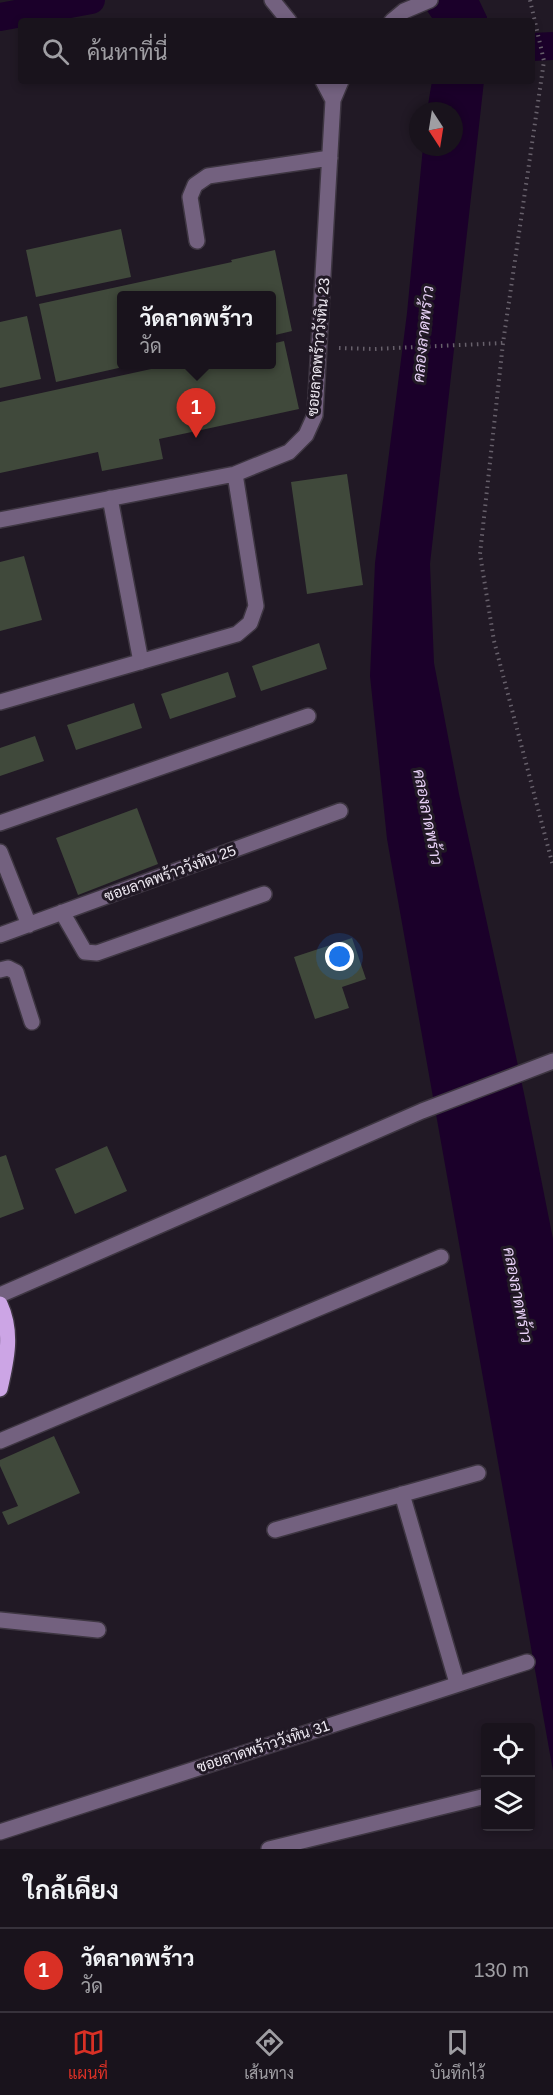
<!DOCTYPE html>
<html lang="th">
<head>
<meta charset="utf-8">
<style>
  :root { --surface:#19131c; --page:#221c25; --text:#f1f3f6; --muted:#9f9ea3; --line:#37323b; --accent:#d93025 }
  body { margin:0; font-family:Helvetica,Sarabun,sans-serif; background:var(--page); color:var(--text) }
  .controls { position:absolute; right:18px; bottom:18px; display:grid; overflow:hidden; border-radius:6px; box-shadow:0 3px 9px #0003 }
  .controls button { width:54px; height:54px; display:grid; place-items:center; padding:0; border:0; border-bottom:2px solid var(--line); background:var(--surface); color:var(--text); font:30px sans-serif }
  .compass { position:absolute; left:409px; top:102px; width:54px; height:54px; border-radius:50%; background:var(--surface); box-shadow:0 3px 9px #0003; rotate:168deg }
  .you { position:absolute; left:340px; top:957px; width:21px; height:21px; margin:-15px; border:4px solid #fff; border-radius:50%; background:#1a73e8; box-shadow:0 0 0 9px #1a73e833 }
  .badge { display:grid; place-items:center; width:39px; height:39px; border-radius:50%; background:var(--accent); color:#fff; font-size:20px; font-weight:700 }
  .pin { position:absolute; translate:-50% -50px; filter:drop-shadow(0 2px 3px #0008) }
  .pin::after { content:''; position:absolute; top:32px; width:21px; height:18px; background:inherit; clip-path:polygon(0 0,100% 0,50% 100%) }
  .popup { position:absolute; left:117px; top:291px; width:159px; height:78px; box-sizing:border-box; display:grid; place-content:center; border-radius:6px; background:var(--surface); filter:drop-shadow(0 2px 4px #0005); font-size:20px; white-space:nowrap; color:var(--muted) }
  .popup b { font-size:22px; color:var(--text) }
  .popup::after { content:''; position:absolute; left:50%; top:100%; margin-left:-12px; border:12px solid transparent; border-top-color:var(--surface) }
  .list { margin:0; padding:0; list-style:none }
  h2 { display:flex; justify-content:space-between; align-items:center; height:78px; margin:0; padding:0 24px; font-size:26px }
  h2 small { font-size:20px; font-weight:400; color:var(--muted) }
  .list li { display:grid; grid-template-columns:39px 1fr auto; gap:18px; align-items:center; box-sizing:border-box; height:84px; padding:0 24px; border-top:2px solid var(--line) }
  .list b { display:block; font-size:22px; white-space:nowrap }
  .list p { margin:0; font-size:20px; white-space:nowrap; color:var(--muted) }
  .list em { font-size:20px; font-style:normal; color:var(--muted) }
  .icon { flex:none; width:33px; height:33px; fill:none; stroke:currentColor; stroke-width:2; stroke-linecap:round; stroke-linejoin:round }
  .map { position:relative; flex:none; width:553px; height:1849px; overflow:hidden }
  .search { position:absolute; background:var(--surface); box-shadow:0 3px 9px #0003; left:18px; right:18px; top:18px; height:66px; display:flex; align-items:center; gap:15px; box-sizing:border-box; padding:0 21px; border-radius:6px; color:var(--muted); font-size:22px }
  .sheet { height:162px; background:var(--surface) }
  nav { display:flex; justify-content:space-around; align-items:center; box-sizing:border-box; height:84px; border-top:2px solid var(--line); background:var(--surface); font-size:16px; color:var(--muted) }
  nav a { display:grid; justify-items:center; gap:3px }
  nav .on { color:var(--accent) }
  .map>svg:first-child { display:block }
  .water { fill:#1b002a }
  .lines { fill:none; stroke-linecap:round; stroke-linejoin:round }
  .canal { stroke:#1b002a; stroke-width:28 }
  .building { fill:#40493b }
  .minor-casing { stroke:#3e3642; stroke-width:18 }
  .major-casing { stroke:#3e3642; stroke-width:18 }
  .path { stroke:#67606b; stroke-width:4; stroke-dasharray:1.5 4.5; stroke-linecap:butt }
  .minor { stroke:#73617f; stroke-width:15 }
  .major { stroke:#cca5e5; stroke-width:15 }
  .labels { text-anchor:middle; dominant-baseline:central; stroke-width:6; stroke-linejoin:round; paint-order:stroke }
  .street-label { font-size:15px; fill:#efeaf3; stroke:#211925 }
  .water-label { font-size:16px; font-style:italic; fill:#e7d0f6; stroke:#211925 }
</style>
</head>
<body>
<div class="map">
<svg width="553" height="1849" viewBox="0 0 553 1849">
  <rect width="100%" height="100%" fill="#211925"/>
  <path class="water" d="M420 0H479L487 17V21H434Z
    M432 81H484L430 564 434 663 459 794 525 1098 553 1239V1771L387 839 370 676 375 563 407 313 423 147H454V111H427Z"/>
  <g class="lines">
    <path class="canal" d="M0 17 91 0
      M532 47 553 46"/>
  </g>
  <path class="building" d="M121 229 131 277 36 297 26 250Z
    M275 250 292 331 271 336V296H121V364L132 365 56 382 39 304 232 262 231 260Z
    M27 316 41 379 0 388V322Z
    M284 341 299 409 159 439 163 459 102 471 98 452 0 473V402L174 364H271V344Z
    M347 474 363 585 307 594 291 482Z
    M24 556 42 620 0 631V562Z
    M319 643 327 669 261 691 252 666Z
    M228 672 236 697 170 719 161 694Z
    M134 703 142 728 76 750 67 725Z
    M35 736 44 761 0 776V748Z
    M137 808 158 864 78 895 56 838Z
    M352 938 366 979 342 987 349 1008 315 1019 294 957Z
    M107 1146 127 1191 75 1214 55 1169Z
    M6 1155 24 1209 0 1218V1157Z
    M54 1436 80 1493 8 1525 2 1512 18 1506 0 1466V1460Z"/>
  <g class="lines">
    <g class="minor-casing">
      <path id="minor" d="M272 0 289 21
        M392 21 404 11 430 0
        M323 81 333 100
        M197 241 190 197 195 185 208 176 330 158
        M110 498 141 662
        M0 520 235 474 289 452 306 435 315 415 333 100 341 81
        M0 702 237 634 250 623 256 606 235 474
        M0 823 308 716
        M0 852 29 925
        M62 912 85 952 97 953 264 894
        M0 935 340 811
        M0 970 8 968 16 972 32 1022
        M0 1295 422 1111 553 1061
        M0 1441 441 1257
        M402 1494 457 1683
        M275 1530 478 1473
        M0 1620 98 1630
        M0 1832 527 1662
        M269 1849 486 1796"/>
    </g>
    <g class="major-casing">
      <path id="major" d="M0 1304C13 1332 7 1359 0 1389"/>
    </g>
    <path class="path" d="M530 0 544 61 503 343 480 554 494 641 553 866
      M339 348 374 349 503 343"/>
    <use href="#minor" class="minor"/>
    <use href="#major" class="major"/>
  </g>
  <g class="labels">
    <g class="street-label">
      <text transform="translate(318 347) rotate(-85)">ซอยลาดพร้าววังหิน 23</text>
      <text transform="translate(170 873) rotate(-20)">ซอยลาดพร้าววังหิน 25</text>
      <text transform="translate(263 1746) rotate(-18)">ซอยลาดพร้าววังหิน 31</text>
    </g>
    <g class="water-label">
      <text transform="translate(423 334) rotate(-84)">คลองลาดพร้าว</text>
      <text transform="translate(428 817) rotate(79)">คลองลาดพร้าว</text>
      <text transform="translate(518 1295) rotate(79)">คลองลาดพร้าว</text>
    </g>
  </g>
</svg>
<div class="controls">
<button><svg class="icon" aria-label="locate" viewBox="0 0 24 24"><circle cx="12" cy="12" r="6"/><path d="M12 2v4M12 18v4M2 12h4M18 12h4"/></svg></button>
<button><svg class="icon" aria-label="layers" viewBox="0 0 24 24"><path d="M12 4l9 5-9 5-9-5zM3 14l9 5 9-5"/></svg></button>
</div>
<svg class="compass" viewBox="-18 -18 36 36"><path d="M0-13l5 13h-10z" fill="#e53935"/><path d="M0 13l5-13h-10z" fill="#9f9ea3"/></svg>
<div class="you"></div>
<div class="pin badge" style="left:196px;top:438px">1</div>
<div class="popup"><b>วัดลาดพร้าว</b>วัด</div>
<div class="search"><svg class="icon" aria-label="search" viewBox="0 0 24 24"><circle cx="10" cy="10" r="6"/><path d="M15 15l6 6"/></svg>ค้นหาที่นี่</div>
</div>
<section class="sheet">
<h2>ใกล้เคียง<small></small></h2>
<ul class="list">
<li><span class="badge">1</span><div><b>วัดลาดพร้าว</b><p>วัด</p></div><em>130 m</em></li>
</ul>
</section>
<nav>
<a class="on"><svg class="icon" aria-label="map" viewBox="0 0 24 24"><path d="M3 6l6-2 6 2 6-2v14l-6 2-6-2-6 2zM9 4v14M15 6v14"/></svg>แผนที่</a>
<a><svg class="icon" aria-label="directions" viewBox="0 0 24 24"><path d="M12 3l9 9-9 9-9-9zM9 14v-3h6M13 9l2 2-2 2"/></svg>เส้นทาง</a>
<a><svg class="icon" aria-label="saved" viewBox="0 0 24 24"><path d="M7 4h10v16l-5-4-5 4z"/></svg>บันทึกไว้</a>
</nav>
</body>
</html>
